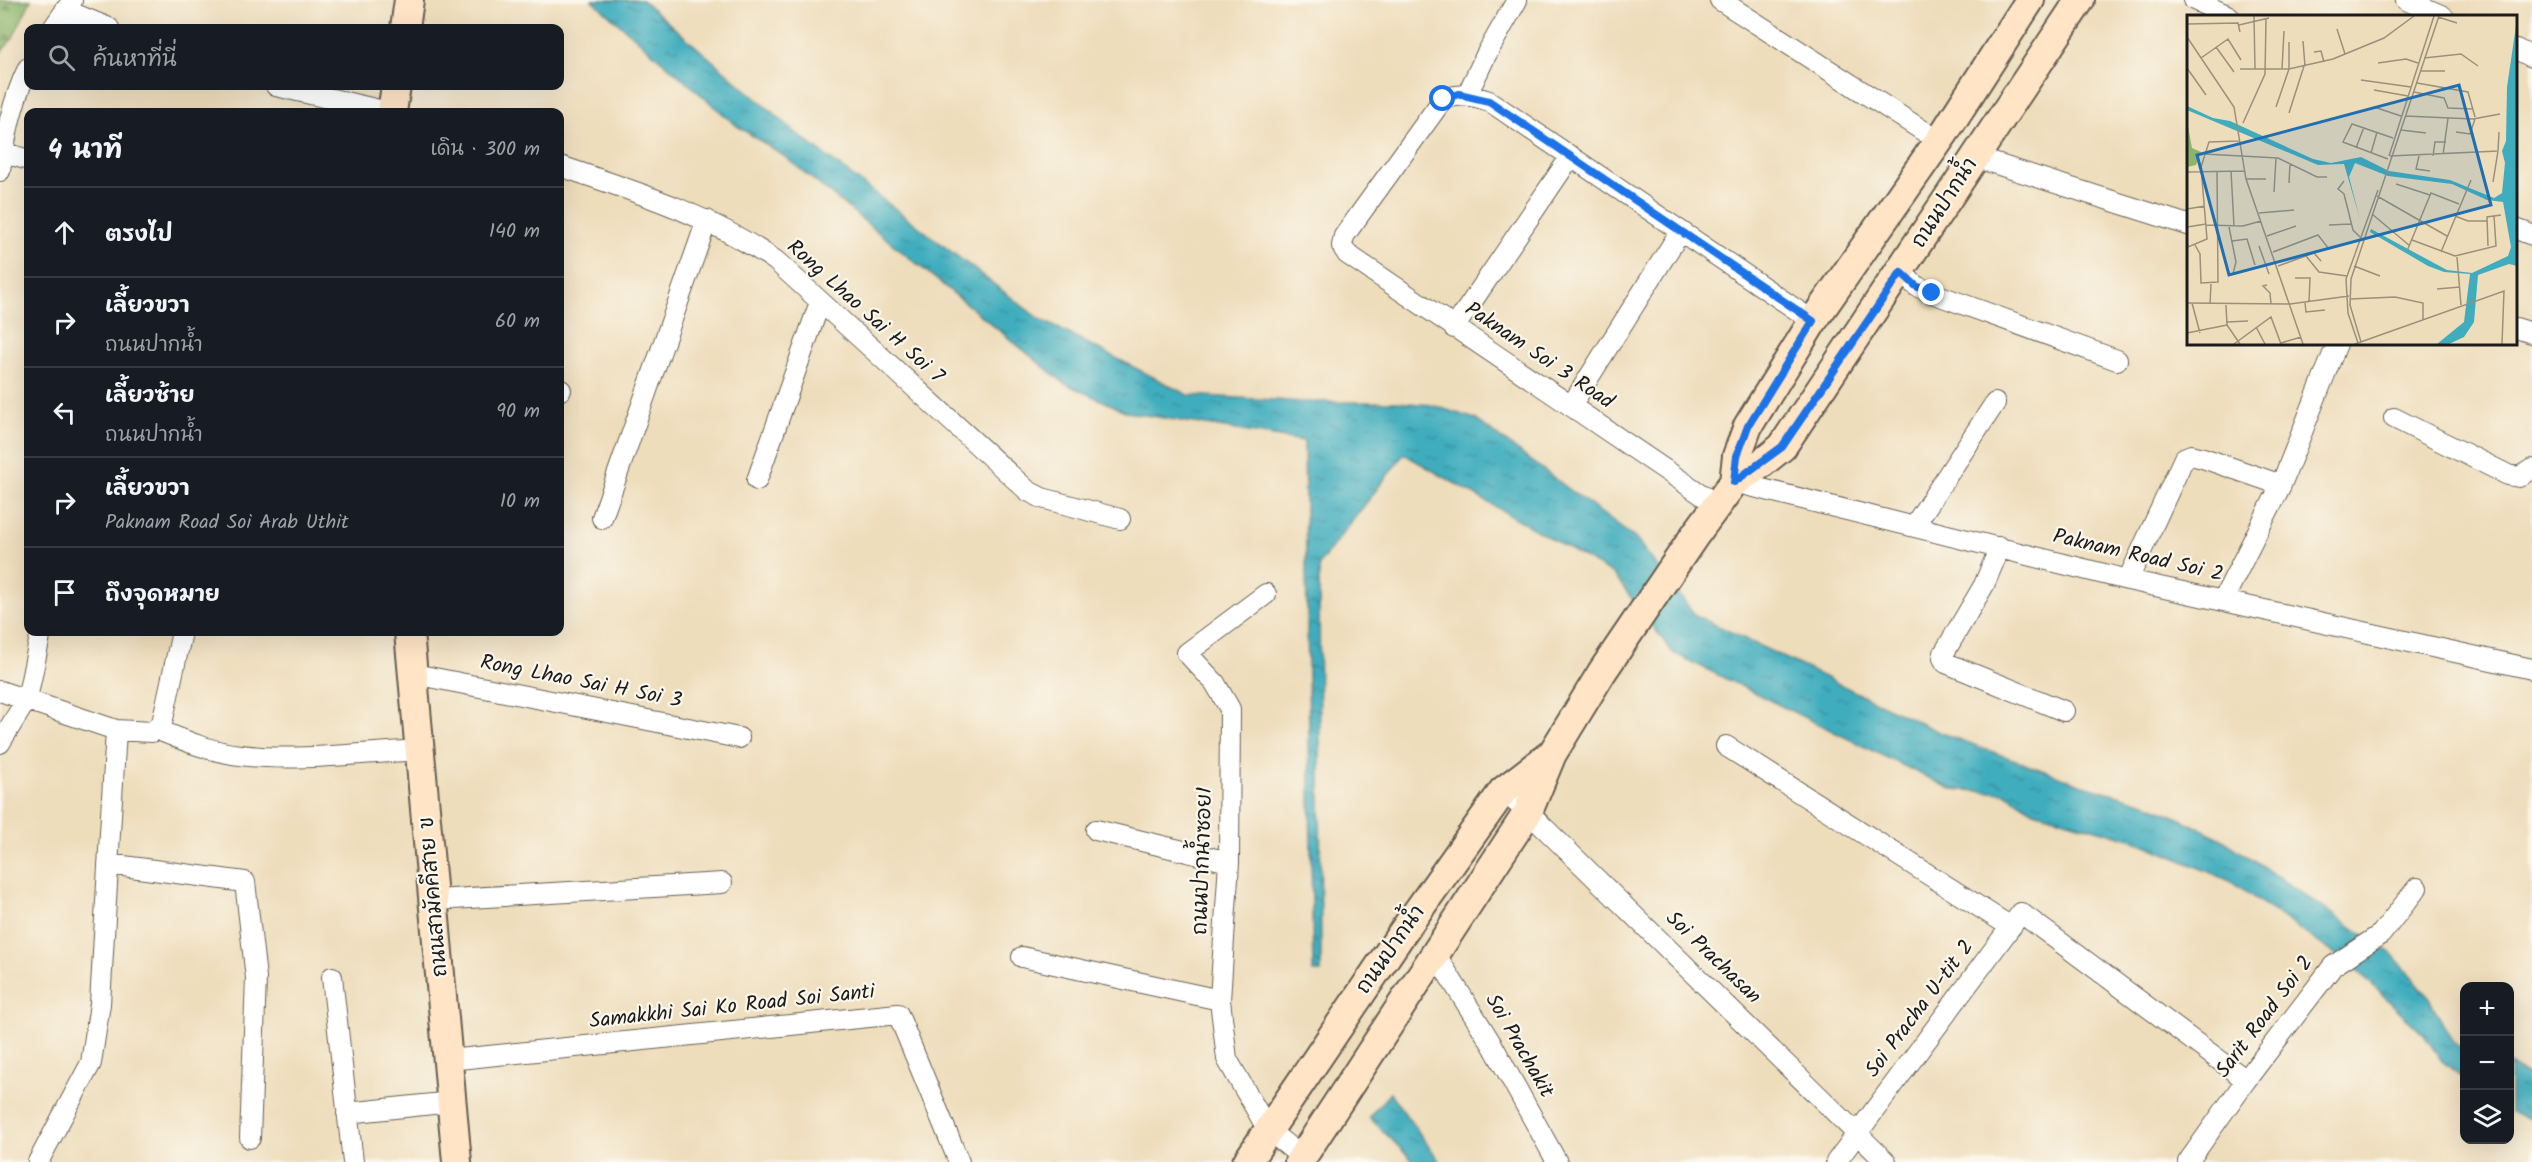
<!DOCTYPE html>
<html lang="th">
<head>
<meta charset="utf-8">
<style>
  :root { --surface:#171b24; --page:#242831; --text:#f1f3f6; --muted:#9ea1a6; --line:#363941 }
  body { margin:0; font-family:Kalam,"Playpen Sans Thai",sans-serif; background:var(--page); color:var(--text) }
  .controls { position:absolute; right:18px; bottom:18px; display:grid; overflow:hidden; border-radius:12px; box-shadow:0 6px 24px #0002 }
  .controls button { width:54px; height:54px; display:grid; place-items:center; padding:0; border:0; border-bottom:2px solid var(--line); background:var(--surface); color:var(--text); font:30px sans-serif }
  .stop { position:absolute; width:18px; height:18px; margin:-14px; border:4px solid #1a73e8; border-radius:50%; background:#fff }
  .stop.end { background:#1a73e8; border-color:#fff; box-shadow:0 2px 6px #0008 }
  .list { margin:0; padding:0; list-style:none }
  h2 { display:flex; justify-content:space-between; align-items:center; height:78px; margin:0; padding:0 24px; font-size:26px }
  h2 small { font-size:20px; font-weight:400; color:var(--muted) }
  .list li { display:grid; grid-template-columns:39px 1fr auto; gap:18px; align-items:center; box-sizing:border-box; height:90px; padding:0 24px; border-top:2px solid var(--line) }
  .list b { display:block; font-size:22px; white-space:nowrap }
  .list p { margin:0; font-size:20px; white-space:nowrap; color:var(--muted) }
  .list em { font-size:20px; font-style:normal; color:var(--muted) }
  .icon { flex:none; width:33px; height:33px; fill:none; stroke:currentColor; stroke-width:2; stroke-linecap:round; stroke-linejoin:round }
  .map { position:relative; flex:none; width:2532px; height:1162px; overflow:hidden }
  .search { position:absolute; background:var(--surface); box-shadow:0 6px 24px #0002; left:24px; top:24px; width:540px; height:66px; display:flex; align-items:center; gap:15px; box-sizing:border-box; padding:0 21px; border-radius:12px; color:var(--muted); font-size:22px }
  .panel { position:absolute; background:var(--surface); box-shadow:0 6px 24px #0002; left:24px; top:108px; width:540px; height:528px; border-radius:12px }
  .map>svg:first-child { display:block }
  .forest { fill:url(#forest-firs); stroke:#546844; stroke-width:1.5 }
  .water { fill:url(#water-ripples); stroke:#2e646d; stroke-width:1.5 }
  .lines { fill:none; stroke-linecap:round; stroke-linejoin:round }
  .street-casing { stroke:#666054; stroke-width:22 }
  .secondary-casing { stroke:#666054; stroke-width:32 }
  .street { stroke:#fff; stroke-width:20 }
  .secondary { stroke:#ffe4c6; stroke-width:28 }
  .route { stroke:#1a73e8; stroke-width:8 }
  .labels { text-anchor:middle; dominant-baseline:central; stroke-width:4.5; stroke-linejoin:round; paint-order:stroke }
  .street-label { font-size:21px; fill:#1c1c1c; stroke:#fbf7ec }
  .inset-road { fill:none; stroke:#9a907b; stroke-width:1.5 }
  .view { fill:#1f6fb2; fill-opacity:0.15; stroke:#1f6fb2; stroke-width:3 }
  .inset-edge { fill:none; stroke:#1c1c1c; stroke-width:3 }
</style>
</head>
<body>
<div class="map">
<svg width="2532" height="1162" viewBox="0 0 2532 1162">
  <defs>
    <pattern id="forest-firs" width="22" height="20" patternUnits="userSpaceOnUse" patternTransform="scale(1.5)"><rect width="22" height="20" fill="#8cb56b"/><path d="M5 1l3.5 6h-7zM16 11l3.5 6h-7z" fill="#729257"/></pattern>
    <pattern id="water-ripples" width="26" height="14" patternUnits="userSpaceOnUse" patternTransform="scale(1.5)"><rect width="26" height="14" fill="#40adbe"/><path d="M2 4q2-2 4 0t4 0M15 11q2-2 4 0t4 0" fill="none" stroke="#358c9a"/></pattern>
  </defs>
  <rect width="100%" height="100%" fill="#fbf7ec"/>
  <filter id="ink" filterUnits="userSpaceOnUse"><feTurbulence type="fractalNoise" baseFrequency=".0167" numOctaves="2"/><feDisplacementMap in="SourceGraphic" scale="12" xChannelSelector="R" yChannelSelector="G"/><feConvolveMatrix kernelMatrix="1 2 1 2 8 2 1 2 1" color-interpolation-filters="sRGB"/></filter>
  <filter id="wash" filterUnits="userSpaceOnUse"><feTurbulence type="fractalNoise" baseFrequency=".008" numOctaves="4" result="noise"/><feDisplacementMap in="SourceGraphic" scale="24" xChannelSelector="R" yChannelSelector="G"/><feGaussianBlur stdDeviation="1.35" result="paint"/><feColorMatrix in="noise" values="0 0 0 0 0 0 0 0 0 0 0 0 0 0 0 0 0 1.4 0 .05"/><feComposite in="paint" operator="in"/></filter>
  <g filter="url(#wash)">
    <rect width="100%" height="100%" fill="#edb"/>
    <path class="forest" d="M0 0H31L12 39 0 53Z"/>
    <path class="water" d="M592 0H642L800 136 1038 318 1188 395 1306 402H1398L1432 405 1475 419 1636 539 1695 615 1939 732 2080 784 2149 804 2220 838 2392 954 2426 993 2453 1042 2464 1050V1079L2442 1061 2424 1035 2354 967 2228 880 2134 840 2034 811 2005 793 1951 789 1673 653 1614 575 1404 454 1319 564 1321 972H1313L1304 441 1127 412 1064 383 784 156 737 126Z
      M2510 1065 2532 1078V1119L2510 1113Z
      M1390 1093 1440 1162H1414L1369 1117Z"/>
  </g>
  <g filter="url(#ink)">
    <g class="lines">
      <g class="street-casing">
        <path id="street" d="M1720 0 1939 141
          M2194 0 2229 16
          M2406 0 2443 16
          M65 10 109 28
          M53 28 72 1
          M2516 49 2532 57
          M276 86 388 112
          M1467 95 1486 55 1517 0
          M0 151 28 160
          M1974 157 2188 225
          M560 166C637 192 708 214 776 261L1028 491 1042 498 1120 519
          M0 171C6 134 12 102 28 68
          M2516 229 2532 235
          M1901 272 1916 286 1932 293 2117 360
          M1454 328 1571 156
          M2516 328 2532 333
          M560 390H561
          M1571 406 1680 232
          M2394 418 2508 475 2519 477 2532 469
          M757 480 820 302
          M1734 482 2128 580 2532 669
          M1717 505 1347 254 1342 246 1344 236 1443 99C1461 93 1472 95 1489 101L1813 321
          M602 518 707 220
          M1914 526 1995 403
          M2000 547 1984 585 1944 653 1943 658 1946 663 2064 711
          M2128 580 2184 458 2191 455 2203 458 2281 485
          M1266 594 1187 653 1215 683 1230 709 1229 862 1220 1000 1227 1059 1268 1130 1302 1157
          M2223 600 2281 485 2337 344
          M414 674 739 738
          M0 691 116 730 152 732 162 723 182 632
          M156 729C183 740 211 752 240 755 294 762 364 753 420 750
          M0 743 27 699 41 632
          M1726 746 2011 927
          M1503 791 1528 812 1886 1162
          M1096 830 1229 862
          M108 864 245 882 256 978 250 1138
          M435 900 722 883
          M1436 955 1493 1046 1557 1162
          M1022 957 1220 1000
          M332 977 353 1162
          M449 1060 898 1014 959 1162
          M347 1113 452 1102
          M38 1162 91 1063 100 1004 116 730
          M1836 1162 2021 913 2246 1080
          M2188 1162 2246 1080 2333 966 2381 934 2417 888"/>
      </g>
      <g class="secondary-casing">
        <path id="secondary" d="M405 28 409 0
          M392 112 396 86
          M1734 482 1737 456 1748 426 1813 321 1945 132 2030 0
          M409 632 457 1162
          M1247 1162 1402 933 1503 791 1550 755
          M1299 1162 1528 812 1552 754 1602 672 1695 535 1734 482 1757 467 1782 447 2080 0"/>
      </g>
      <use href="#street" class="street"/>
      <use href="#secondary" class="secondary"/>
    </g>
  </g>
  <g class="lines" filter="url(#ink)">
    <path class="route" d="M1443 99 1459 94 1489 101 1813 321 1748 426 1737 456 1734 482 1782 447 1901 272 1916 286 1932 293"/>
  </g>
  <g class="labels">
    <g class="street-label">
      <text transform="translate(1945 203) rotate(-57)">ถนนปากน้ำ</text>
      <text transform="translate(865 312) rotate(42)">Rong Lhao Sai H Soi 7</text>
      <text transform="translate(1539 356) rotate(34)">Paknam Soi 3 Road</text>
      <text transform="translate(2138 556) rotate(13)">Paknam Road Soi 2</text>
      <text transform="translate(581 682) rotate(11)">Rong Lhao Sai H Soi 3</text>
      <text transform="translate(1203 861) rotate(-88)">ถนนปากนำ้ซอย1</text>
      <text transform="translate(434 897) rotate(-95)">ถนนสามัคคีสาย ข</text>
      <text transform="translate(1391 950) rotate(-55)">ถนนปากน้ำ</text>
      <text transform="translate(1713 958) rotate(44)">Soi Prachasan</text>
      <text transform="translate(732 1007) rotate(-6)">Samakkhi Sai Ko Road Soi Santi</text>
      <text transform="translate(1920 1009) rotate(-53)">Soi Pracha U-tit 2</text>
      <text transform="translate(2265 1017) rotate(-53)">Sarit Road Soi 2</text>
      <text transform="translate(1519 1046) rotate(60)">Soi Prachakit</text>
    </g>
  </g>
  <g transform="translate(2187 15)">
    <rect width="330" height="330" fill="#edb"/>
    <path d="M0 106 5 133 14 137 9 150 0 152Z" fill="#8cb56b"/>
    <path d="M330 4V251L322 249 291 260 287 307 277 322 262 329H250L277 307 283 259 257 257 241 251 183 217 184 214 260 255 285 258 321 241 324 232 316 187 300 185 265 169 201 161 168 148 162 162 173 204 157 149 131 150 0 95V91L26 103 43 106 126 144 144 148 174 142 202 156 263 165 307 183 315 178 318 148 315 136 319 126 320 72Z" fill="#40adbe"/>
    <path class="inset-road" d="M67 1 68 54M251 2 270 8M0 9 51 8 53 17M52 10 82 3M150 14 158 39M0 22 47 92 59 164 116 329M116 26 118 51M29 32 47 57M127 37 134 36 137 47M14 43 41 24 54 45M237 43 274 39 291 51M191 48 219 44 231 48M0 53 19 80M53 54H102L146 44 197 23 227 1M95 54 97 16M234 56H258M174 65 224 72M230 68 281 77 288 102M187 75 221 81M227 77 257 83 261 93 286 94M89 92 102 54V27M187 92 214 101M102 98 117 51M218 101 286 104 313 99M56 108 78 59 79 4M214 115 239 118M269 117 283 119 288 104M169 133 177 112M184 138 190 117M17 139 91 143 130 162H140M256 140 261 103M202 141 247 1M203 141 311 136 312 117M232 141 229 154 243 156M246 141 248 127H259M201 144 156 127 165 109 206 123M44 156 47 211M0 157 57 156M59 164H79M157 166 151 174 157 179 166 215 173 222M306 167 311 136M102 168 103 148M209 169 243 180M87 177 89 143M190 181 260 221M0 194 18 191M72 198 107 195M185 199 223 231M268 201 281 206H300M19 210 56 211 74 206M142 210 164 209M0 212 19 209M42 212 49 247 46 259M80 221 109 211M225 225 268 241 309 231 307 201M45 226 60 224 68 250M0 227 1 232 20 224 14 152 22 127 52 126M8 230 13 239 14 268 31 267 30 156M72 231 82 259M301 231 300 202 314 200M220 236 244 178 272 189M86 237 131 220 142 234M254 237 284 165M119 241 132 257 160 261M270 242 274 290M91 251 127 238 134 246M167 251 193 261M108 263H123L122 287M80 270 76 271 83 278 84 289M250 274 273 272M163 284 208 282 236 288V304M0 288 103 289 162 281M5 288 13 318M118 288 119 297 138 295M23 289 24 269M39 290 40 310 53 329M40 307 61 306M69 312 78 329M0 318 40 310M174 327 163 290 164 264 252 1M94 328 114 322M171 328 161 298 159 264 191 175M47 329 84 302 94 329M168 329 317 276 315 329"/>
    <path class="view" d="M272 70 304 190 42 260 10 140Z"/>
    <rect width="330" height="330" class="inset-edge"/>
  </g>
</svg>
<div class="controls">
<button>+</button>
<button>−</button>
<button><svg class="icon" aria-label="layers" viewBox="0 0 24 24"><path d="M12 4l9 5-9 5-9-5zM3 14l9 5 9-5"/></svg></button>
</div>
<div class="stop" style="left:1443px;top:99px"></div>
<div class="stop end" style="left:1932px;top:293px"></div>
<div class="search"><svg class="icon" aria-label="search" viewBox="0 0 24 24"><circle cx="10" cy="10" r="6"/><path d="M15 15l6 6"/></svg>ค้นหาที่นี่</div>
<section class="panel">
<h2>4 นาที<small>เดิน · 300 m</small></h2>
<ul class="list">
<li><svg class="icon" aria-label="ahead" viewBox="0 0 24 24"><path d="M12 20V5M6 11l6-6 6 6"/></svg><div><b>ตรงไป</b></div><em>140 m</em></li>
<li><svg class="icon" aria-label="right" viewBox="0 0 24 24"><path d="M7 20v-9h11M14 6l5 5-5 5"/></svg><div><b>เลี้ยวขวา</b><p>ถนนปากน้ำ</p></div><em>60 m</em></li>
<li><svg class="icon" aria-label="left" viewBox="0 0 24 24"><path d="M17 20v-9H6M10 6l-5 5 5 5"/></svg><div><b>เลี้ยวซ้าย</b><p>ถนนปากน้ำ</p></div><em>90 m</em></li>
<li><svg class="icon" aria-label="right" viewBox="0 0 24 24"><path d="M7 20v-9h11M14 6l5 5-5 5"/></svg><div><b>เลี้ยวขวา</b><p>Paknam Road Soi Arab Uthit</p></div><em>10 m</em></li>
<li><svg class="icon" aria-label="arrive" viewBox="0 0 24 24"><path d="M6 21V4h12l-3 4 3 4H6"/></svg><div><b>ถึงจุดหมาย</b></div></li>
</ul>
</section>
</div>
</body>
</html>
